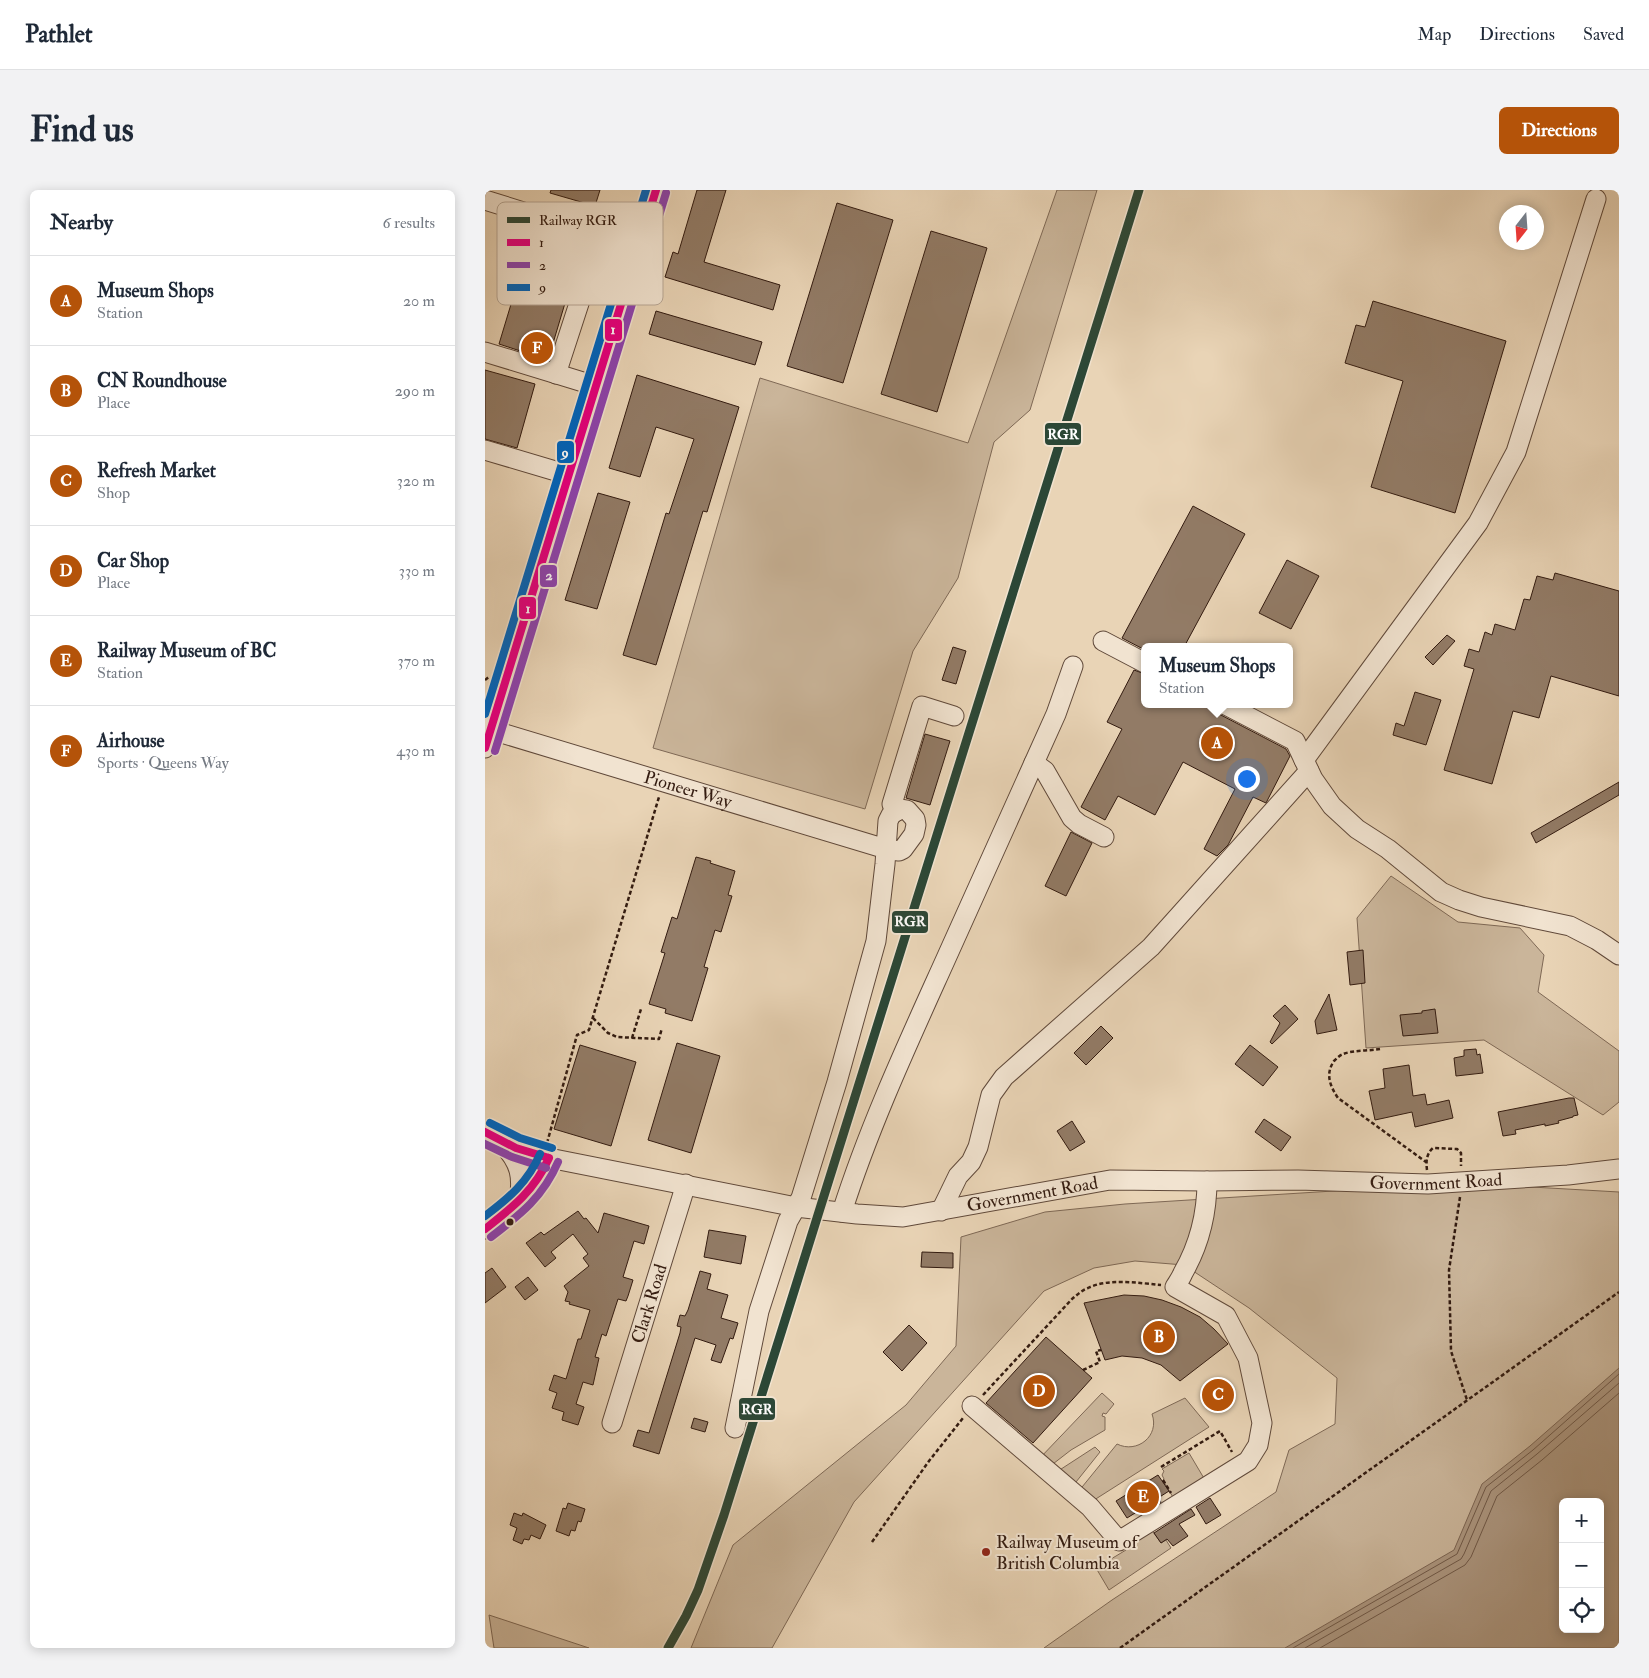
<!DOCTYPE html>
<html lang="en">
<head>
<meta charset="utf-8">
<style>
  :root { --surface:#fff; --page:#f2f2f3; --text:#1f2937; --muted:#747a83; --line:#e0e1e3; --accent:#b45309 }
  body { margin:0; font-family:"IM FELL Double Pica",serif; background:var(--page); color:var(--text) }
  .controls { position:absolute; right:15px; bottom:15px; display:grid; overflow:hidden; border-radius:8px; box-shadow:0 2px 12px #0003 }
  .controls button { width:45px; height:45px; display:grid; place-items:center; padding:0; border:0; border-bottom:1px solid var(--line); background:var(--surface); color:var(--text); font:25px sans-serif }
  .compass { position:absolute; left:1014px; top:15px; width:45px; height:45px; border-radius:50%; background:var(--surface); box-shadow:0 2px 12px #0003; rotate:197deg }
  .you { position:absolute; left:761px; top:588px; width:18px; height:18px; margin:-12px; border:4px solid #fff; border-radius:50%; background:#1a73e8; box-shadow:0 0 0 8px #1a73e833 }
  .badge { display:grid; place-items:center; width:32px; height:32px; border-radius:50%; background:var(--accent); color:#fff; font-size:16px; font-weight:700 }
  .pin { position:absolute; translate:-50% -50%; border:2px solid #fff; box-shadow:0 1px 5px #0006 }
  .popup { position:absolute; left:656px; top:453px; width:152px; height:65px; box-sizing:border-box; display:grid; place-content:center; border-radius:8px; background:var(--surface); filter:drop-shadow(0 1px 4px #0005); font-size:16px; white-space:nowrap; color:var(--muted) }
  .popup b { font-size:19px; color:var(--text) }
  .popup::after { content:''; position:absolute; left:50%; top:100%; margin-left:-10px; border:10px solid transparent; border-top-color:var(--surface) }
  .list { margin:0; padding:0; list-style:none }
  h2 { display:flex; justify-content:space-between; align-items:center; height:65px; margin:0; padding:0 20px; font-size:21px }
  h2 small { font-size:16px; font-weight:400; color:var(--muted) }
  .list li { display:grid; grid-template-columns:32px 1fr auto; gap:15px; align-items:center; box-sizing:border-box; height:90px; padding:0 20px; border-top:1px solid var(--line) }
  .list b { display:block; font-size:19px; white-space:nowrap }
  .list p { margin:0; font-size:16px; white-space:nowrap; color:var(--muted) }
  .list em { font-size:16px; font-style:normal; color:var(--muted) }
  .icon { flex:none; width:28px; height:28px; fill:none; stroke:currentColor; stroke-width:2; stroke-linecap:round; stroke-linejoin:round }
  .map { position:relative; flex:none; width:1134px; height:1458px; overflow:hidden; border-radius:8px }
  header { display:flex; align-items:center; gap:30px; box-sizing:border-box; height:70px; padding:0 25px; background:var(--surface); border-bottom:1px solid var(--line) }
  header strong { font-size:24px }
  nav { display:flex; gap:28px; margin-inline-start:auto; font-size:18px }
  .intro { display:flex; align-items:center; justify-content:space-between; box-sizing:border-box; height:120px; padding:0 30px }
  h1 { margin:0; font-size:35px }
  .button { padding:12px 22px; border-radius:8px; background:var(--accent); color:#fff; font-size:18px; font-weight:700 }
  main { display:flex; gap:30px; padding:0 30px }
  aside { flex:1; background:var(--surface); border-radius:8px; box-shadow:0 2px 12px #0003 }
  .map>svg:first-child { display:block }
  .green { fill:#cab59a; stroke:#7e6855; fill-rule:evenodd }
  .water { fill:#ab957e; stroke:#7b6452; fill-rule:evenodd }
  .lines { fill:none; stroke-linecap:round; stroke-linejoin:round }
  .shore { stroke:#6f5847; stroke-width:1 }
  .building { fill:#927b66; stroke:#331b10 }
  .minor-casing { stroke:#60493a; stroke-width:21 }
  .path { stroke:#331b10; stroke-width:2.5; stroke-dasharray:4 2.5; stroke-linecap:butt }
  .minor { stroke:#f1e3d0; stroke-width:19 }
  .bus-1-casing { stroke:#f1e3d0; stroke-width:11 }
  .bus-2-casing { stroke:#f1e3d0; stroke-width:11 }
  .bus-3-casing { stroke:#f1e3d0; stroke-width:11 }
  .bus-1 { stroke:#e5007d; stroke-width:8 }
  .bus-2 { stroke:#8e44ad; stroke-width:8 }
  .bus-3 { stroke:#0065bd; stroke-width:8 }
  .rail-1-casing { stroke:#f1e3d0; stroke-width:12 }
  .rail-1 { stroke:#2c4736; stroke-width:9 }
  .bus-dot { fill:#331b10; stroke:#f1e3d0; stroke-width:2 }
  .poi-dot { fill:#8f2418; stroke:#f1e3d0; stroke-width:2 }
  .labels { text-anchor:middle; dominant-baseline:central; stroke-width:4; stroke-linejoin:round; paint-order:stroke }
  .street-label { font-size:18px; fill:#331b10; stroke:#f1e3d0 }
  .poi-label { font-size:18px; fill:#331b10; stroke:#f1e3d0; text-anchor:start }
  .key { fill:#f1e3d0; stroke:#b8a796; stroke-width:1 }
  .key-label { font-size:14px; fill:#331b10 }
  .line-badge { stroke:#f1e3d0; stroke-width:2 }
  .badge-label { font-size:14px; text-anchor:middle; font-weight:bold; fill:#fff }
</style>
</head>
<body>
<header>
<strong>Pathlet</strong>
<nav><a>Map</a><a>Directions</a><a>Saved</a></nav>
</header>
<div class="intro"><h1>Find us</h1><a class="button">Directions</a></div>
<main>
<aside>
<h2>Nearby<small>6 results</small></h2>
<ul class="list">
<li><span class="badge">A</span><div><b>Museum Shops</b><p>Station</p></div><em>20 m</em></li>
<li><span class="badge">B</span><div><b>CN Roundhouse</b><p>Place</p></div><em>290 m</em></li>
<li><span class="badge">C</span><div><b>Refresh Market</b><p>Shop</p></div><em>320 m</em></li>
<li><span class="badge">D</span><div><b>Car Shop</b><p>Place</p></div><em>330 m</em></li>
<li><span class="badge">E</span><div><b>Railway Museum of BC</b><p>Station</p></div><em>370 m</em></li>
<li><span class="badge">F</span><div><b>Airhouse</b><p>Sports · Queens Way</p></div><em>430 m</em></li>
</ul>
</aside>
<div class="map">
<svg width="1134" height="1458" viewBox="0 0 1134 1458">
  <rect width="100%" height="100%" fill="#e9d4b6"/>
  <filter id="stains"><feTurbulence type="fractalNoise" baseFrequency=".004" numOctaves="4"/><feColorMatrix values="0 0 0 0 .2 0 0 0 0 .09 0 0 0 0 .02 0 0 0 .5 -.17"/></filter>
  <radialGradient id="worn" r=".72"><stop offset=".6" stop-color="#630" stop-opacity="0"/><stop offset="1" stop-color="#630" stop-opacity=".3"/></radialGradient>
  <path class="green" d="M572 0H612L545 220 509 252 473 388 428 461 380 619 168 558 275 188 483 253Z
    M906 686 973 732 1035 738 1059 765 1053 802 1134 861V912L1118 925 999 850 881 858 872 728Z
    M977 993 1134 1002V1458H559L627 1410 791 1302 804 1260 850 1234 852 1188 764 1118 699 1075 650 1071 609 1078 559 1101 369 1312 287 1458H206L248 1355 421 1215 471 1156 476 1047 560 1022 640 1014ZM1078 1312H1115V1439H1078Z
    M617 1203 629 1214 621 1224 618 1223 617 1226 620 1227V1240L586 1260 564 1277 554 1269Z
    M700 1208 724 1237 606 1312 593 1302 632 1254C652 1264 675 1246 667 1224Z
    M610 1257 615 1262 587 1297 570 1283Z
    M704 1263 720 1290 689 1309 678 1290 679 1289 677 1285 679 1281 677 1279Z
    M666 1339 676 1353 681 1350 686 1358 624 1400 611 1378 641 1360 639 1357Z
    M4 1425 104 1458H9Z"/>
  <path class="water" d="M1134 1178V1458H800L969 1360 997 1294 1045 1256ZM1078 1312H1115V1439H1078Z"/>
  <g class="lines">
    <path class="shore" d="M808 1458 972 1364 1001 1297 1048 1260 1134 1184
      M820 1458 976 1369 979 1364 1006 1301 1052 1264 1134 1193
      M835 1458 980 1375 986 1367 1012 1306 1057 1270 1134 1203"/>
  </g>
  <path class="building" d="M66 0H115L110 16 65 3Z
    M212 0H241L219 72 295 95 288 120 180 87 188 62 193 64Z
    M352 13 408 30 358 193 302 176Z
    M49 38 98 53 63 170 14 154Z
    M446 41 502 58 452 222 396 204Z
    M888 111 1021 151 970 323 886 297 918 191 860 173 871 135 880 137Z
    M171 121 277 152 270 175 164 144Z
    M0 180 50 194 32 258 0 249Z
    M152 185 254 217 222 322 218 321 171 475 138 465 181 323 184 324 209 249 171 237 155 287 124 278Z
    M113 303 145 312 112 419 80 410Z
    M708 316 760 344 699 457H660V460L637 448Z
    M802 370 834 386 806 439 774 423Z
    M1070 383 1134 401V506L1066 486 1054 528 1028 521 1007 594 959 580 989 479 979 476 984 459 994 462 1000 442 1007 445 1010 434 1030 440 1039 409 1045 410 1052 386 1068 390Z
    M962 445 970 451 948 475 940 467Z
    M468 457 481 461 471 494 457 490Z
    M649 480 660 484V514H728L730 520 734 524 801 559 805 566 781 613 768 607 743 655 732 666 719 659 750 599 698 572 670 625 633 606 620 630 596 617 637 539 622 532Z
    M930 502 956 510 941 555 908 545 911 533 919 536Z
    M440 544 465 551 445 615 421 608Z
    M1134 592V605L1051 653 1046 643Z
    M586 642 607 653 581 706 560 696Z
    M211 667 226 671 225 673 250 681 243 705 247 706 236 742 230 740 219 777 223 778 207 831 180 823 181 819 164 814 180 763 176 762 187 727 192 729Z
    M878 760 880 793 865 795 862 762Z
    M844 804 852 840 832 844 830 831Z
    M800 815 813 829 787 854 785 852 795 833 788 826Z
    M950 819 953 843 918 846 915 825 937 823V821Z
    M616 836 628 848 601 875 589 863Z
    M192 853 235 866 206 963 163 950Z
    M95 855 151 872 126 956 69 939Z
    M765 855 793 877 778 896 750 874Z
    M991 859 992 865 995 864 998 883 971 886 969 868 979 866V860Z
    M924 875 928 906 940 904 942 915 964 910 968 928 930 937 927 922 890 930 884 901 900 898 898 879Z
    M1084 908H1089L1093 925 1088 926V927L1073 931 1074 933 1060 936V934L1030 940 1031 944 1018 946 1013 922Z
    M779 929 806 947 796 961 770 942Z
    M587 931 600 952 585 961 572 941Z
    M93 1021 99 1029 101 1028 113 1043 119 1023 164 1036 159 1054 149 1051 138 1087 148 1090 143 1106 141 1111 133 1109 121 1146 117 1144 110 1167 114 1168 108 1195 98 1192 91 1214 99 1217 93 1235 77 1230 79 1222 67 1218 72 1203 64 1200 69 1185 81 1189 93 1149H96L105 1120 84 1114 85 1112 80 1111 83 1102 79 1096 104 1076 98 1068 103 1064 88 1044 66 1062 71 1068 60 1077 41 1053 56 1042 59 1045Z
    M224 1040 261 1046 256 1074 219 1067Z
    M437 1062 468 1063V1078L436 1077Z
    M7 1078 21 1097 0 1113V1083Z
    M215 1081 226 1084 222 1099 243 1105 236 1128 253 1133 248 1149 245 1148 236 1173 226 1170 231 1155 210 1148 174 1264 148 1256 153 1240 164 1243 195 1143 196 1137 192 1136 195 1125 200 1126 203 1120Z
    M43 1087 53 1100 40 1110 30 1097Z
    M639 1105 659 1106 677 1110 696 1117 715 1127 729 1139 743 1154 695 1191 676 1175 657 1168 637 1166 620 1170 599 1113Z
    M424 1135 442 1153 417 1181 398 1162Z
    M561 1147 607 1188 548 1253 501 1213Z
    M731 1196 740 1212 730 1217 721 1202Z
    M209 1228 223 1232 220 1242 206 1238Z
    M673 1285 684 1301 673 1308 676 1312 666 1318 663 1315 642 1328 631 1311Z
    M725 1308 736 1325 721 1334 711 1317Z
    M83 1313 100 1319 96 1332 93 1331 90 1341 86 1340 84 1346 71 1341 78 1318 81 1319Z
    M706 1319 710 1325 694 1334 703 1346 688 1356 682 1349 676 1353 669 1343Z
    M29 1323 37 1326 38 1323 61 1335 55 1349 46 1345 44 1350 39 1349 37 1354 28 1350 32 1338 25 1335Z"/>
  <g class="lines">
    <g class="minor-casing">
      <g id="minor">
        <path d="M0 10 154 58"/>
        <path d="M0 162 111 196"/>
        <path d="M71 184 116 46"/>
        <path d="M0 260 84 285"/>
        <path d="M618 451 660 473"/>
        <path d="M739 514 810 551 828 589 847 616 872 639 903 659 956 702 974 710 996 717 1085 736 1112 750 1134 765"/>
        <path id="s1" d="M0 538 401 659 414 661 418 659 429 644 431 635 430 629 422 620 416 619 410 622 406 625 403 631 400 674 391 751 352 892 316 1008 303 1031 274 1121 250 1238"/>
        <path d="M0 558 171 0"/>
        <path d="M819 570 993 333 1031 262 1111 9"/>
        <path d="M549 573 560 581 587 628 594 634 619 647"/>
        <path d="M410 622 407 614 437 516 469 526"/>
        <path id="s2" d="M0 942C20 955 41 962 64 968L311 1017 372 1024 418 1027 625 990 722 991 813 990 943 994 1083 985 1134 979"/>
        <path d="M17 953C36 974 38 986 34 1013"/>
        <path d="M456 1021 473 986 486 972 493 957 506 905 519 887 666 757 824 581"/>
        <path d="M357 1022C384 937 422 855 459 773 496 690 533 607 571 524L588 476"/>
        <path d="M0 1039C30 1016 50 1004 64 968"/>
        <path d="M487 1216 605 1317 634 1351 763 1271 773 1255 777 1233 763 1168 741 1126 690 1097C693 1092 696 1088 698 1083 714 1055 722 1023 722 991"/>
        <path id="s3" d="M127 1233 201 994"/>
      </g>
    </g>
    <path class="path" d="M0 490 5 486
      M108 828 123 843 132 847 174 849 177 838
      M147 848 156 819
      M895 859C883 861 869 860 858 864 855 865 852 868 849 871 840 884 845 896 853 908L941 972
      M62 953 92 845 104 840 174 607
      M942 980C941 972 941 964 948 958L972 959 976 963V976
      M975 1007 964 1080 966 1161 982 1210
      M598 1180 615 1172 611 1161 616 1160
      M498 1205 587 1109C592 1105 597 1100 603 1098 623 1088 654 1093 676 1095
      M676 1277 735 1241 747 1262
      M678 1290 686 1303
      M387 1352 444 1271 478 1228
      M635 1458 1134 1102"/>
    <use href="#minor" class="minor"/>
    <g class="bus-1-casing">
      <path id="bus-1" d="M0 558 171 0
        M0 942 31 958 64 968
        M0 1039C28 1017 49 1001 64 968"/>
    </g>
    <g class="bus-2-casing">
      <path id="bus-2" d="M10 561 181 3
        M0 954 27 967 61 978
        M6 1047C36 1024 58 1007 73 972"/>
    </g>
    <g class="bus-3-casing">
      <path id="bus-3" d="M0 524 161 0
        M5 933 35 948 67 958
        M0 1026C24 1008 43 992 55 964"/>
    </g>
    <use href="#bus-1" class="bus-1"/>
    <use href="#bus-2" class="bus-2"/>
    <use href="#bus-3" class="bus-3"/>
    <g class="rail-1-casing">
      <path id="rail-1" d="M183 1458 201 1426 213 1400 239 1325 654 0"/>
    </g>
    <use href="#rail-1" class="rail-1"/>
  </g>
  <circle class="bus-dot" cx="25" cy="1032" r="4.5"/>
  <circle class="poi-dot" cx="501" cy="1362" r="5"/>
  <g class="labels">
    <g class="street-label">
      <text stroke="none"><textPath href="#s1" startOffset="212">Pioneer Way</textPath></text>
      <text stroke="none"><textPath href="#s2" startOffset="965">Government Road</textPath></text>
      <text stroke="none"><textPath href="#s2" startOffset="560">Government Road</textPath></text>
      <text stroke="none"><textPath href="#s3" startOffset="125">Clark Road</textPath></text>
    </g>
    <g class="poi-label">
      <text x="511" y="1352">Railway Museum of<tspan x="511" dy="21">British Columbia</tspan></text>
    </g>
  </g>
  <rect x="12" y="12" width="166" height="103" rx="8" class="key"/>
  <rect x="22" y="27" width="23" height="6" fill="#2c4736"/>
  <rect x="22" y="49" width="23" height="7" fill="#e5007d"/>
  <rect x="22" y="72" width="23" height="6" fill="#8e44ad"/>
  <rect x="22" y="94" width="23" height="7" fill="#0065bd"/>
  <g class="key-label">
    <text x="54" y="35">Railway RGR</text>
    <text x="54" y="57">1</text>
    <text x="54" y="80">2</text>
    <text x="54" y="102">9</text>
  </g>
  <g class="line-badge">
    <rect x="119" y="128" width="19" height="24" rx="5" fill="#e5007d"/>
    <rect x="559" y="232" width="38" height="24" rx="5" fill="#2c4736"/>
    <rect x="71" y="250" width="19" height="24" rx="5" fill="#0065bd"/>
    <rect x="54" y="374" width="19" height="24" rx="5" fill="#8e44ad"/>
    <rect x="33" y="406" width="19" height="24" rx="5" fill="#e5007d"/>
    <rect x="406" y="720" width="38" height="24" rx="5" fill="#2c4736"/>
    <rect x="253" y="1207" width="38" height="24" rx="5" fill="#2c4736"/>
  </g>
  <g class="badge-label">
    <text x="128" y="144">1</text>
    <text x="578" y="249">RGR</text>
    <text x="80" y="267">9</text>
    <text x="64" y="390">2</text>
    <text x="43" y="423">1</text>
    <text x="425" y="736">RGR</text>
    <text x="272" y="1224">RGR</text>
  </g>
  <rect width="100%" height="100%" filter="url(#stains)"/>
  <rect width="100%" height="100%" fill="url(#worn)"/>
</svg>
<div class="controls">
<button>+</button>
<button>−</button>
<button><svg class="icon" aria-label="locate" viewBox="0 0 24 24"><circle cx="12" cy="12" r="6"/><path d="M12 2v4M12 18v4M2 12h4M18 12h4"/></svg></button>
</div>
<svg class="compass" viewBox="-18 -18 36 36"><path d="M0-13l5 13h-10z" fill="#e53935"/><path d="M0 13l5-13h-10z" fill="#747a83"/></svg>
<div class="you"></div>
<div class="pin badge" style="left:732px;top:553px">A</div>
<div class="popup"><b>Museum Shops</b>Station</div>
<div class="pin badge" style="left:674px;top:1147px">B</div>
<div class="pin badge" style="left:733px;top:1205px">C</div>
<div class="pin badge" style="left:554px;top:1201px">D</div>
<div class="pin badge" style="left:658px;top:1307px">E</div>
<div class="pin badge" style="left:52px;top:158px">F</div>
</div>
</main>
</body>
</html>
